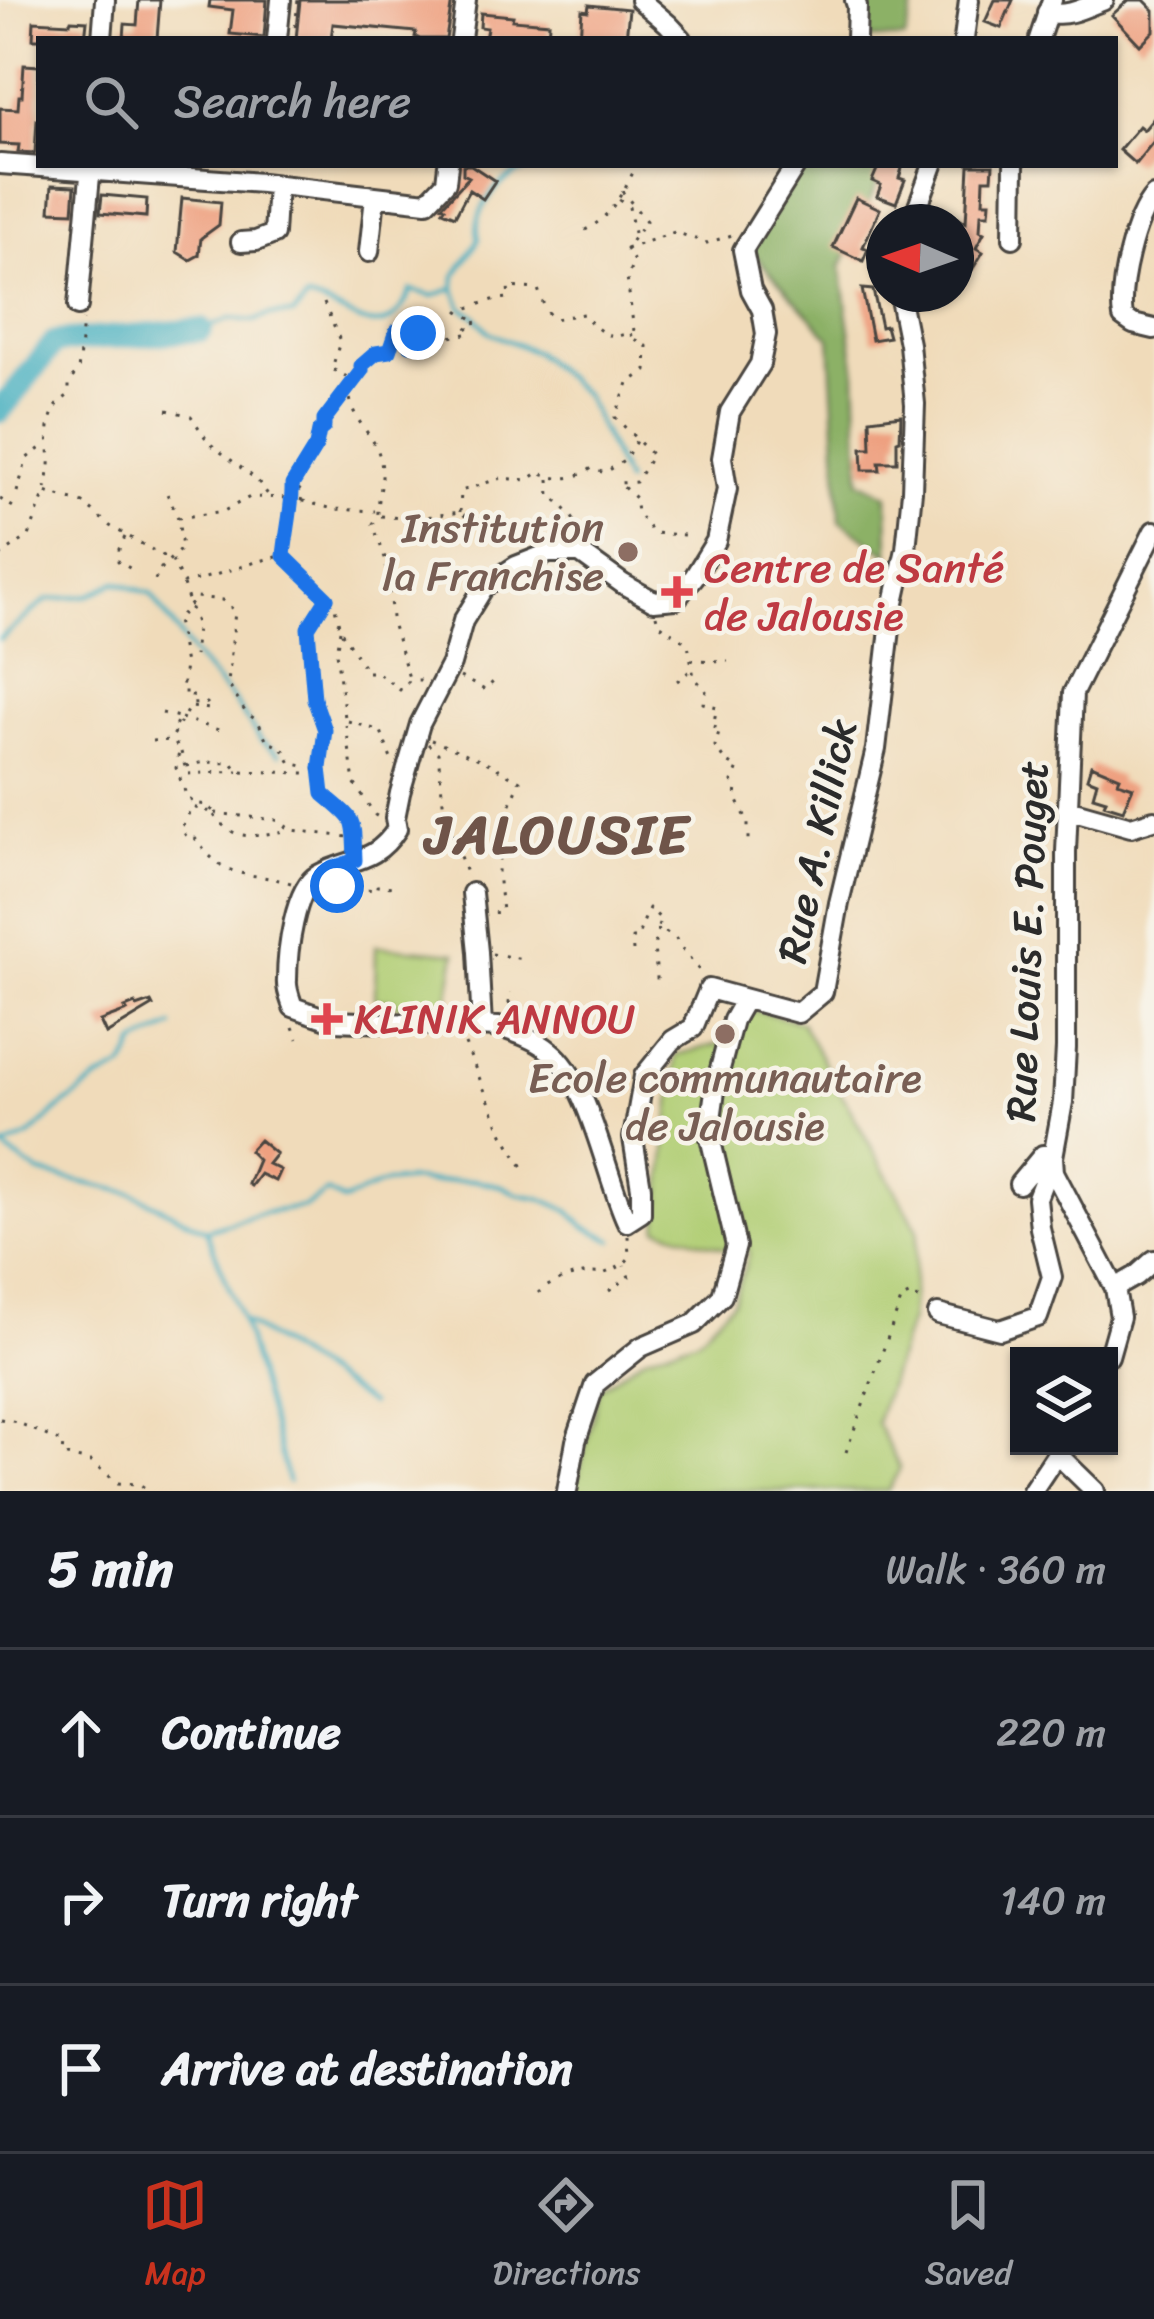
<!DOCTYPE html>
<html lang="en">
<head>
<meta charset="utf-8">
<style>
  :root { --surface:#171b24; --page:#242831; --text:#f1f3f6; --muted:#9ea1a6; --line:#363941; --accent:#c8321e }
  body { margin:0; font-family:Sriracha,sans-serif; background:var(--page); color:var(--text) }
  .controls { position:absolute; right:36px; bottom:36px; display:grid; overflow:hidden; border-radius:0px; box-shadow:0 3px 9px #0004 }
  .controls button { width:108px; height:108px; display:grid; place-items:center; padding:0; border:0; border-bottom:3px solid var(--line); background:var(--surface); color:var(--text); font:60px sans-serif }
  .compass { position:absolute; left:866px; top:204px; width:108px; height:108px; border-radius:50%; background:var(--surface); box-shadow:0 3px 9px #0004; rotate:272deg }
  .stop { position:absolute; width:36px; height:36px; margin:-27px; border:9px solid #1a73e8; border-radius:50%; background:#fff }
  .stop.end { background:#1a73e8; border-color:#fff; box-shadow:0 3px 12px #0008 }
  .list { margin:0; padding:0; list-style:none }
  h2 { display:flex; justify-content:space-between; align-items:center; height:156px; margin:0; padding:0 48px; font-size:51px }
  h2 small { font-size:39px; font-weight:400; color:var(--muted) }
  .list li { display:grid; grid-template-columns:78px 1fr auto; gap:36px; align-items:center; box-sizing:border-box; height:168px; padding:0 48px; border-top:3px solid var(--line) }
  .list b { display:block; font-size:45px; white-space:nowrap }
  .list em { font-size:39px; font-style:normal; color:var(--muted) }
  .icon { flex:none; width:66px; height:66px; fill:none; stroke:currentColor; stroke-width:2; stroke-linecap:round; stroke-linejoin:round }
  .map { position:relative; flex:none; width:1154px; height:1491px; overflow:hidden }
  .search { position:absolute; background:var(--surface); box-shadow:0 3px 9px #0004; left:36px; right:36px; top:36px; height:132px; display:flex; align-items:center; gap:30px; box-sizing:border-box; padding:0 42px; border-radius:0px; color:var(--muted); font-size:45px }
  .sheet { height:660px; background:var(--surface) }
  nav { display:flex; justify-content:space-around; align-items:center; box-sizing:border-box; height:168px; border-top:3px solid var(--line); background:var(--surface); font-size:33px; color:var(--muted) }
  nav a { display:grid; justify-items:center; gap:6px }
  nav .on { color:var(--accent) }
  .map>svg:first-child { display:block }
  .green { fill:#b1ce74; stroke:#6e7c50; stroke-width:3 }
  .forest { fill:#8cb166; stroke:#5c6e48; stroke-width:3 }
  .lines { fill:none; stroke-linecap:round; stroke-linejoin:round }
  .stream { stroke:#42aec0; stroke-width:4.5 }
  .river { stroke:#42aec0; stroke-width:24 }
  .building { fill:#eea080 }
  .minor-casing { stroke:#494540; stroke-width:24 }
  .path { stroke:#494540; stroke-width:3; stroke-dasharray:3 9; stroke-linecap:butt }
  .minor { stroke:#fff; stroke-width:18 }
  .route { stroke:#1a73e8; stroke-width:15 }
  .education-dot { fill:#8d6e63; stroke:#f7f3e8; stroke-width:4.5 }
  .health-dot { fill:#e0444e; stroke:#f7f3e8; stroke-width:4.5 }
  .labels { text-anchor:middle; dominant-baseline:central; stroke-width:9; stroke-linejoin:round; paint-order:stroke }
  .education-label { font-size:42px; fill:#785e54; stroke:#f7f3e8; text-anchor:end }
  .health-label { font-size:42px; fill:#be3a42; stroke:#f7f3e8; text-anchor:start }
  .street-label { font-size:42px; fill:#2b2b2b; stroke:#f7f3e8 }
  .district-label { font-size:54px; font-weight:bold; letter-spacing:3px; fill:#6f5449; stroke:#f7f3e8 }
</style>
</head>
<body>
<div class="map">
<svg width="1154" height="1491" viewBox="0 0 1154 1491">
  <rect width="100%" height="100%" fill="#f7f3e8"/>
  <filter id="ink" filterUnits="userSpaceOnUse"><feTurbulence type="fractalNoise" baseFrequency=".00833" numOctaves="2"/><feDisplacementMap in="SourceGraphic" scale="24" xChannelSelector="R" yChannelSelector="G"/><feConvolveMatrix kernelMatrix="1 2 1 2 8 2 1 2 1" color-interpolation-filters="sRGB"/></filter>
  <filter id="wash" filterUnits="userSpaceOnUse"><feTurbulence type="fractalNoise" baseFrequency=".004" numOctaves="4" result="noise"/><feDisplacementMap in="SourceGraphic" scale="48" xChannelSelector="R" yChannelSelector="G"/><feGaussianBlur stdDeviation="2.7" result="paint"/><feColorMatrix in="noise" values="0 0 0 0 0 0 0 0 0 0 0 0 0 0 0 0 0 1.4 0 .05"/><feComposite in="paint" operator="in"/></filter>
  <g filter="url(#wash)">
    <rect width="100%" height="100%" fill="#f0dbba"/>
    <path class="green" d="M376 946 456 953 446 1011 396 1006 394 1000 375 999Z
      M748 1009 801 1022 918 1230 910 1320 876 1423 900 1468 888 1491H575L600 1388 645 1356 697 1339 733 1301 749 1254 731 1136 732 1057Z
      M735 1040C719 1104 731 1173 738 1238L731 1251 658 1228 676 1055Z"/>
    <path class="forest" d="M861 0H915L905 39H858Z
      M803 165H873L878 181 841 267 856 373 860 481 888 495 889 554 840 521 830 338 750 250Z"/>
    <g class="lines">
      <path class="stream" d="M454 288 462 308 474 315 490 333 535 352 584 394 626 482
        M201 330 230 319 254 321 269 315H293L307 299C352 307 383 356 411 290L433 296 454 288 455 276 479 239C472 217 492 188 511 177 520 171 532 169 541 165
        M0 639 47 600 90 595 116 582 151 594 194 656 233 700 261 741 279 754
        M0 1146 39 1173 132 1193 206 1230 262 1213 304 1207 327 1192 343 1201 384 1183 412 1180 430 1182 473 1180 502 1186 517 1194 540 1198 569 1211 584 1226 613 1240
        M3 1148 29 1136 61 1107 98 1080 124 1067 136 1044 173 1026
        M206 1230 242 1320 370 1404
        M242 1320 288 1482"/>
      <path class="river" d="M0 411 55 342 201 330"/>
    </g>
    <g id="blocks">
      <path class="building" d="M139 0H160L157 39H124L125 24 137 25Z
        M210 0H267L264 37 230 34 233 10 209 7Z
        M300 0H452L446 39H420L415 37 416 32 333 24 331 39H296Z
        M995 0H1013L1001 28 985 22Z
        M1129 0H1144L1154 10V31L1140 45 1112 15Z
        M589 5 629 9 626 39H580L582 10 588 11Z
        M481 13 513 16 512 20 549 23 548 39H485L487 28 480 27Z
        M71 20 87 21 85 39H33L34 21 70 23Z
        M24 65 39 66V121L37 120 35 153 18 152 19 145 0 144V108L18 109 19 96H22Z
        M1154 118V141L1135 164 1119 150 1139 126 1144 130Z
        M463 165H471L495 181 483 199 469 190 455 216 443 211 445 208 442 206 469 177 463 174Z
        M879 165H903L899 178 905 180 896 203 877 196 881 185 872 181Z
        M969 165H993L992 179H984L983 202H990L989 214H981L980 231 984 233 976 248 983 252 972 270 956 261V217L966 223Z
        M52 185 75 186 73 212 50 211Z
        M102 195 147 199 146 217 100 213Z
        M182 198 221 202 219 225 201 238 199 255 190 260 177 252Z
        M856 198 880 209 863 247 868 249 863 261 833 247Z
        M862 289 873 290 881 327 886 326 889 337 872 340Z
        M901 415 900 440 897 441V462H879L880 470H863L862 448H871L870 419Z
        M1091 765 1120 777 1118 782 1133 787 1123 810 1104 804 1106 800 1093 796 1097 782 1087 778Z
        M151 1002 153 1006 106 1034 100 1021 127 1011 125 1008 135 1004 137 1007Z
        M259 1140 276 1154 268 1164 280 1170 275 1181 260 1174 251 1186 248 1184 258 1160 249 1151Z"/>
    </g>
  </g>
  <g filter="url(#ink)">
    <use href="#blocks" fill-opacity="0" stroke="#494540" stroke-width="3"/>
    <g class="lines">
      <g class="minor-casing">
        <path id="minor" d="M640 0 668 24 682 39
          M855 0 857 6 856 39
          M1047 12C1067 18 1086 7 1104 0
          M102 39 105 0
          M277 39 281 0
          M461 39 466 0
          M964 39 969 0
          M1039 39 1052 0
          M0 164 262 183 427 202 446 182 448 165
          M796 165 743 250 751 290 762 310 766 334 760 364 730 412 722 458 727 489 716 541 694 577 676 599 654 601 623 584 580 553H549L516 566 484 587 463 621 451 664 420 724 400 793 395 818 397 829C374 865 350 857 318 875 294 888 287 954 287 980 286 989 290 998 293 1007L333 1021 499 1027C518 1033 535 1039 550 1051 590 1082 605 1175 627 1222L641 1213V1188L633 1138 644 1076 673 1040 693 1028 709 989 798 1013 823 992 839 903 876 749 892 612 906 549 912 491 915 404 909 344 899 294
          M1154 196C1134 218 1118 287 1123 317L1133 324 1154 329
          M912 222 933 165
          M1013 238 1014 165
          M241 242 256 241 274 234 277 185
          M369 252 375 197
          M78 306 91 165
          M1067 809 1131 827 1154 820
          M472 893 478 952 482 1026
          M1019 1184 1043 1155 1049 1156
          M1115 1288 1136 1276 1154 1260
          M938 1314 1000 1330 1038 1317 1052 1277 1040 1228 1037 1198 1051 1161
          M1109 1356 1120 1317 1115 1288 1054 1172 1053 1157 1063 1102 1066 1048V852L1073 693 1154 531
          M1057 1454 1095 1491
          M567 1491 576 1441 595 1384 641 1347 694 1324 722 1296 736 1246 709 1133 716 1084 733 1020 745 999
          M1032 1491 1062 1446"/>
      </g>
      <path class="path" d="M294 39 298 0
        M622 191 646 221 626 249 634 261 627 278 635 339 647 346 646 371 628 383 615 417 652 455 636 482 619 483 635 498 637 512 653 533 685 535
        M619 200 629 207 634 233
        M585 230C612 217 623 191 637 165
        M626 249 675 232 707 243 732 235
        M324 303 340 341 332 369 353 380
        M350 387C347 420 374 431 380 458 386 479 377 496 378 516L373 524 385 558 393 626 409 678
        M167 410 191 416 209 443 257 480 269 496
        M549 479 550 496C564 504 572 519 583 531L582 539
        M292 485V498L333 509 375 511
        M46 489C47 480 51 469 50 459 47 434 46 409 69 395V381L78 372 83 320
        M17 492 27 458 46 444
        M0 499 15 508
        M301 501 303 492 292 485 316 446 319 431 324 427V420L362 371 361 366 376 353 389 351 396 331 405 336 410 345 417 331 418 333 436 322 445 328 450 337 466 334V326L469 329 472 323 478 322 459 311 496 299 509 298 508 287 538 289 546 311 554 319 583 314C596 328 609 343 629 332L635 339
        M460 512 461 491 501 478 528 480 539 472C554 482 577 479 592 468L604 473 624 461 636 441
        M381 516 412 519 460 512 486 532 533 541 534 545
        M178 518 224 511 250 497 292 498 287 520 284 556 334 603 340 630 367 672H377L400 690 410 680H422
        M125 537 119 549 118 561 131 569
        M0 556 29 536 45 492 83 503 110 526 172 561 183 583C218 577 246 562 283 556
        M155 580 161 568 182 548 178 518 164 487
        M183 585 197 626 194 656
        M656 615 658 623 688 644 694 677 706 691 703 703 717 707 713 726 720 728 715 746 724 760 738 768 732 782 737 788 736 797 748 822V845
        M340 630 336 652 354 783 375 815 380 818
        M691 660 728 661
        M460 677 485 690 494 681
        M677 681 691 670
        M162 713 179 717 173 732
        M181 718 225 732
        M348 721 381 731 392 762
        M431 740 484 761 520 781 507 814 502 817 498 872 502 912 489 913
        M152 741 174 740
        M428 744 438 753 444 811 467 876
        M181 752 187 774 238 771
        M186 766 204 762 232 763 239 771 305 773 319 768 323 793 352 817 355 847
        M319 768 324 730 313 699 308 628 326 600
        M215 813 276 820 292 830 363 839
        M214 815C236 845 257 835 290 830
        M336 882 337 887 377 890V886L398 887
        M291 883C247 870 226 883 195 838L187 837 181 829 192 807 215 813 207 805 194 803 187 797 176 768 179 752 173 736 189 707 211 709 207 703 191 704 193 692H182L185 664 177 620 196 597 222 600 235 611 228 684 246 713 258 721 267 741 283 749 291 763 303 766 305 773
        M658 929 654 947 658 988
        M633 951 632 938H637L649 908 661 919 658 927 676 939C680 949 696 963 703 977
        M492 954 524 959
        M508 1016 510 992
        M293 1027 298 1039
        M465 1044 503 1134 526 1172
        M609 1291 629 1277 624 1266
        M538 1293C552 1280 584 1270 603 1274L623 1265 629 1258 628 1236
        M0 1419 17 1422 63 1443 62 1455 90 1461 118 1483 139 1484 150 1491
        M846 1452 902 1298 911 1294 925 1304"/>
      <use href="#minor" class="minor"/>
    </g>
  </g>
  <g class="lines" filter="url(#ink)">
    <path class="route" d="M337 886 333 868 355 860C353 815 357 823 323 794L320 768 325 730 314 699 308 628 327 598 284 556C286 533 293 505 292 485L316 446 319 431 324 427V420L362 370 361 366 376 353 389 351 396 331 405 336 410 345 417 331 418 333"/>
  </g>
  <g class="education-dot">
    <circle cx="628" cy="552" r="12"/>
    <circle cx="725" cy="1034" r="12"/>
  </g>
  <g class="health-dot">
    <path d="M671 574h12v12h12v12h-12v12h-12v-12h-12v-12h12z"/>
    <path d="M321 1001h12v12h12v12h-12v12h-12v-12h-12v-12h12z"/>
  </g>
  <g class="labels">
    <g class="education-label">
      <text x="604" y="528">Institution<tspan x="604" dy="48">la Franchise</tspan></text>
      <text x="725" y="1078" text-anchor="middle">Ecole communautaire<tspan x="725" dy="48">de Jalousie</tspan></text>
    </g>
    <g class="health-label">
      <text x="704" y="568">Centre de Santé<tspan x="704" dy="48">de Jalousie</tspan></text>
      <text x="354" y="1019">KLINIK ANNOU</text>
    </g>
    <g class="street-label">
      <text transform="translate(817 841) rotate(-78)">Rue A. Killick</text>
      <text transform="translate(1027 941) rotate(-88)">Rue Louis E. Pouget</text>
    </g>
    <g class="district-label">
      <text x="558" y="835">JALOUSIE</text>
    </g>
  </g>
</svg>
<div class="controls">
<button><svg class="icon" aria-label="layers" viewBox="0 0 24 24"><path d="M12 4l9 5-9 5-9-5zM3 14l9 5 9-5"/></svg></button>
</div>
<svg class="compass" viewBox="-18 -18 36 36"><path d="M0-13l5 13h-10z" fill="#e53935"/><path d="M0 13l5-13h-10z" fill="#9ea1a6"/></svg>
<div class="stop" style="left:337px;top:886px"></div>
<div class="stop end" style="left:418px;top:333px"></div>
<div class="search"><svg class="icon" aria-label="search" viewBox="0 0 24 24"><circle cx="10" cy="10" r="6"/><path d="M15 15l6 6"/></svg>Search here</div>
</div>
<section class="sheet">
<h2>5 min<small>Walk · 360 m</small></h2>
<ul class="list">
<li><svg class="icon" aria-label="ahead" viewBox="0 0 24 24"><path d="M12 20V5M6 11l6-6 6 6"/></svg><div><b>Continue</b></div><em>220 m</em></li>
<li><svg class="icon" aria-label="right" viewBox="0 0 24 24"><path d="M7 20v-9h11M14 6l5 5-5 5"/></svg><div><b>Turn right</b></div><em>140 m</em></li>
<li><svg class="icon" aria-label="arrive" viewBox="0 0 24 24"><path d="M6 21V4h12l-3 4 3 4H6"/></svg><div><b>Arrive at destination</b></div></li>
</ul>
</section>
<nav>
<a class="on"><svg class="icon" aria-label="map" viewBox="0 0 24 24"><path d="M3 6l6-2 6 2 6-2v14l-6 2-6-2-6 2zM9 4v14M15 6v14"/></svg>Map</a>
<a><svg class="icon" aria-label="directions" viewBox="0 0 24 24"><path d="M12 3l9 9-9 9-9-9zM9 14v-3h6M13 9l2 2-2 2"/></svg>Directions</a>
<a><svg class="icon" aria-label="saved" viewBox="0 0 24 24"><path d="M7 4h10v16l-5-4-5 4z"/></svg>Saved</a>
</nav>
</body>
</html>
